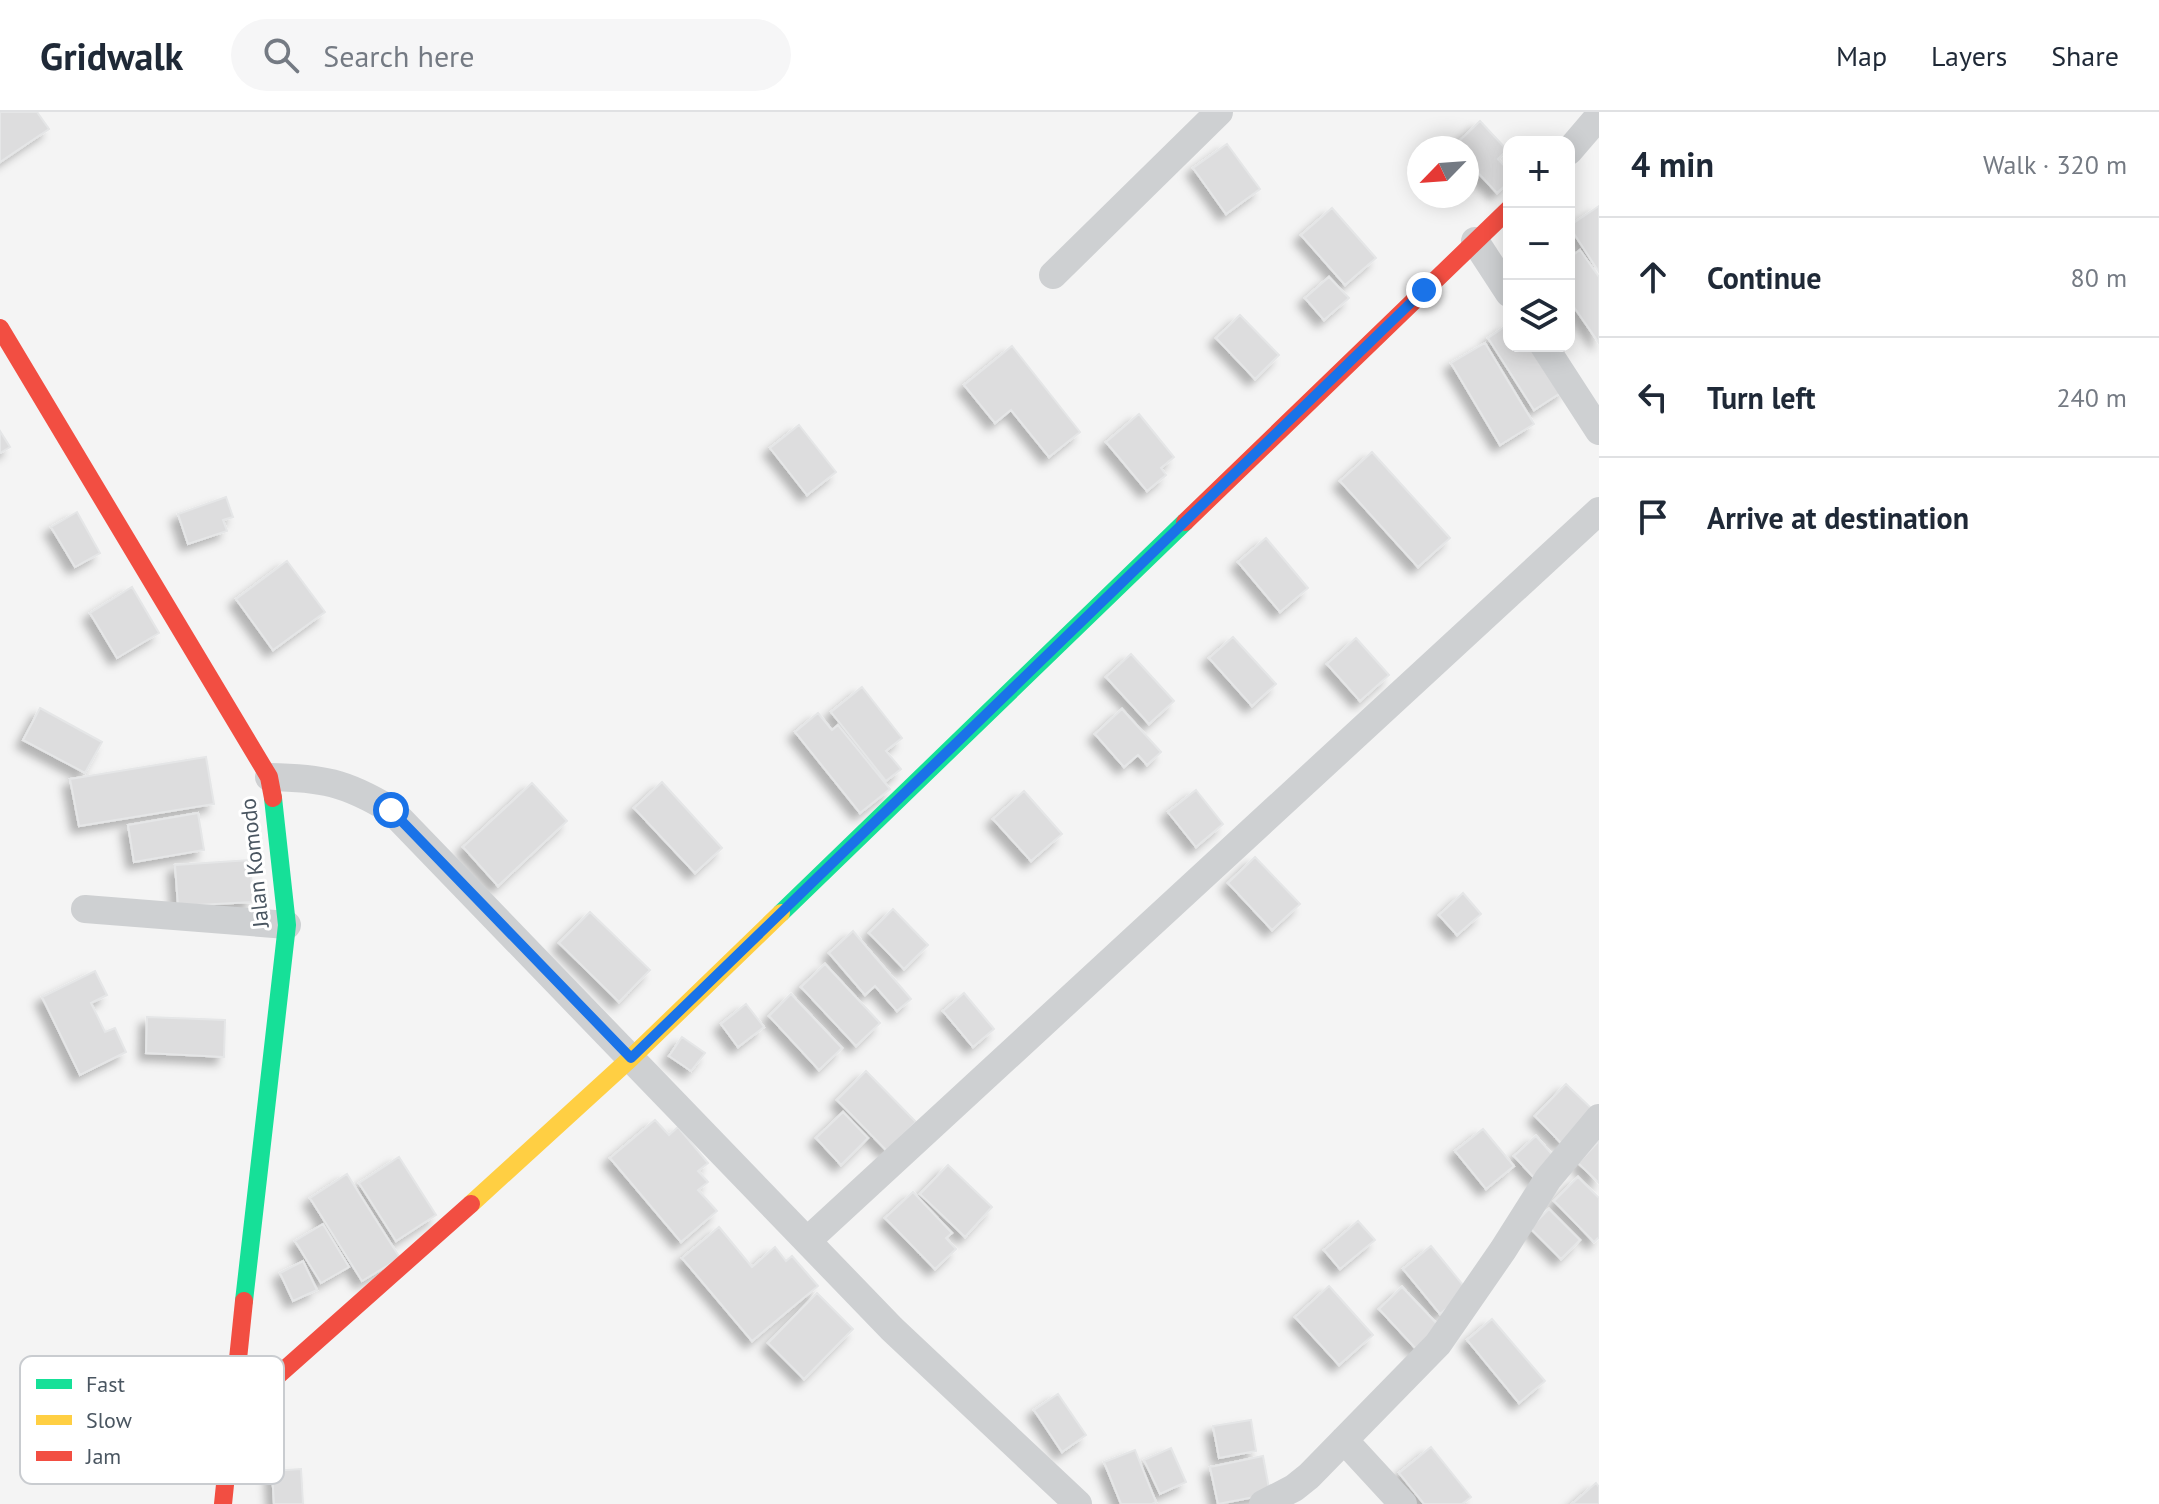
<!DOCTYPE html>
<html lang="en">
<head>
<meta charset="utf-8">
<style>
  :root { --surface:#fff; --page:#f6f6f7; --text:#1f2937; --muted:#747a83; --line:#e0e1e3 }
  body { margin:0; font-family:"PT Sans",sans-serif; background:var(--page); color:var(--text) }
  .controls { position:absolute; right:24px; top:24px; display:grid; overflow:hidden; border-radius:16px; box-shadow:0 4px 20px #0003 }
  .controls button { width:72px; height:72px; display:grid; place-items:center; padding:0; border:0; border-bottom:2px solid var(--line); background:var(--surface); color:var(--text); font:40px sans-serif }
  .compass { position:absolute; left:1407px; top:24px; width:72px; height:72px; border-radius:50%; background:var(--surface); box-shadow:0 4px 20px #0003; rotate:245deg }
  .stop { position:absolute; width:24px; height:24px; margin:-18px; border:6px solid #1a73e8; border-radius:50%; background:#fff }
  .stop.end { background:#1a73e8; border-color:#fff; box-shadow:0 2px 8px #0008 }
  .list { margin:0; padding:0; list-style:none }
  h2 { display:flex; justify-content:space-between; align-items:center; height:104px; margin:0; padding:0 32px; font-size:34px }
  h2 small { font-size:26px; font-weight:400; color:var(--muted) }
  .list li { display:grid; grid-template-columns:52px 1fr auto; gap:24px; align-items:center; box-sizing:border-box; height:120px; padding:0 32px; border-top:2px solid var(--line) }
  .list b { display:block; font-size:30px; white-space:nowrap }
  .list em { font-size:26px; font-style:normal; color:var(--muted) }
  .icon { flex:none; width:44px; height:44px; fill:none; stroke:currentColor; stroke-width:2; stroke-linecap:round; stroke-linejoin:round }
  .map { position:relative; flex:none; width:1599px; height:1392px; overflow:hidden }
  header { display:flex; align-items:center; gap:48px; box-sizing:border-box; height:112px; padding:0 40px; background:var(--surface); border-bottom:2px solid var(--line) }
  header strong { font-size:38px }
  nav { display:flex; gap:44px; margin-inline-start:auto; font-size:28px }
  .search { width:560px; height:72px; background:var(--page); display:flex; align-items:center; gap:20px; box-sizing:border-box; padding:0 28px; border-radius:44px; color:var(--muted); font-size:30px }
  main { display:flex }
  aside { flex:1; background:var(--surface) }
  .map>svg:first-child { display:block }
  .building { fill:#ddddde; stroke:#e5e6e7; stroke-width:2; filter:url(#shadow) }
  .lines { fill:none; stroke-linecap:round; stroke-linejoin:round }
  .street { stroke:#ced0d2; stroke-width:28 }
  .fast { stroke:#16e098; stroke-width:18 }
  .slow { stroke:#ffcf43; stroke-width:18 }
  .jam { stroke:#f24e42; stroke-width:18 }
  .route { stroke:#1a73e8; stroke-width:10 }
  .labels { text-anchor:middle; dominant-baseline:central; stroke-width:6; stroke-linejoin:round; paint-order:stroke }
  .street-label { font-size:22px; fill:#4a5661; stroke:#fff }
  .key { fill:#fff; stroke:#c9ccd0; stroke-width:2 }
  .key-label { font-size:22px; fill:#4a5661 }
</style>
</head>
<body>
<header>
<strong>Gridwalk</strong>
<div class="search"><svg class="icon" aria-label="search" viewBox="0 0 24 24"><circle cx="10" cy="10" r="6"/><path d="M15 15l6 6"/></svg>Search here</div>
<nav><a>Map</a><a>Layers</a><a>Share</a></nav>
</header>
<main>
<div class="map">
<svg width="1599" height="1392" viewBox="0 0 1599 1392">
  <defs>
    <filter id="shadow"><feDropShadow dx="-7" dy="7" stdDeviation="4" flood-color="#0004"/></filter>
  </defs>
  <rect width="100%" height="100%" fill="#f4f4f4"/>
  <path class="building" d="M0 0H37L49 17 0 50Z
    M1480 9 1507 38 1498 47 1509 59V70L1497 81 1467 49V36L1453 35Z
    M1227 32 1260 77 1226 102 1193 56Z
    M1599 94V160L1569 114Z
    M1332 96 1376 146 1345 173 1301 123Z
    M1580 138 1599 165V231L1569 188V146Z
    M1329 165 1349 186 1324 208 1305 186Z
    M1240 203 1279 243 1255 267 1216 226Z
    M1509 212V234H1538L1565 278 1534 298 1488 226Z
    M1485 231 1534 312 1500 333 1451 251Z
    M1012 234 1080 320 1049 345 1011 298 995 311 964 273Z
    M1139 302 1174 345 1161 356 1166 363 1147 379 1106 330Z
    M799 313 836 360 807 383 770 336Z
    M0 319 10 335 0 341Z
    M1372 340 1450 426 1418 455 1340 369Z
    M226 385 233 405 223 408 227 419 188 432 178 402Z
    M77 400 100 441 75 455 51 415Z
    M1266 426 1308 476 1280 500 1238 450Z
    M287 449 325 500 273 538 236 487Z
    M132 475 159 521 117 546 90 501Z
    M1233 525 1276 572 1252 594 1209 546Z
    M1356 526 1389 563 1360 589 1327 552Z
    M1131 542 1174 589 1149 612 1106 565Z
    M862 575 902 626 886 639 901 657 886 669 831 600Z
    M40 596 102 630 85 661 23 628Z
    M1122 597 1161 640 1147 653 1138 643 1124 655 1095 622Z
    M818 601 832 618 838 613 890 677 860 701 795 620Z
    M206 645 214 692 79 714 70 667Z
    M662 670 722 736 695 761 634 696Z
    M532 671 567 709 498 774 463 735Z
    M1196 678 1223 712 1196 735 1168 700Z
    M1024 679 1062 722 1031 749 993 707Z
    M198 701 204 738 134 750 128 713Z
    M1255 745 1300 792 1272 818 1228 771Z
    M250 748 253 790 178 794 175 753Z
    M1463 781 1481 802 1457 823 1439 803Z
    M893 797 928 833 904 857 869 821Z
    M590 800 650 858 619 890 559 831Z
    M853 819 911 887 897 899 875 874 865 883 829 841Z
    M825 852 880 911 856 934 801 875Z
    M95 859 107 883 91 891 105 920 115 916 126 940 80 963 42 885Z
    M964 881 994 917 973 935 943 899Z
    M791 882 842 936 819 958 769 904Z
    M746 892 764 915 738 935 721 912Z
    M147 905 225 908 224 945 146 941Z
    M682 925 705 941 691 959 669 944Z
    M866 959 916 1010 887 1039 837 988Z
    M1566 972 1594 999 1562 1032 1535 1004Z
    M843 1000 868 1026 841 1053 816 1026Z
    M655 1008 669 1023 678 1015 708 1051 698 1059 708 1070 698 1078 717 1099 681 1130 610 1046Z
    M1483 1017 1514 1054 1486 1077 1455 1039Z
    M1536 1024 1558 1049 1537 1069 1514 1044Z
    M1599 1029V1071L1578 1051Z
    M399 1045 436 1103 396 1129 359 1071Z
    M948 1053 992 1095 965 1125 920 1082Z
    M347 1062 400 1146 362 1169 310 1086Z
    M1578 1065 1599 1086V1125L1594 1130 1554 1089Z
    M913 1080 952 1121 946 1126 956 1137 935 1157 885 1106Z
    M1549 1097 1580 1128 1561 1147 1530 1116Z
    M1358 1109 1375 1128 1340 1157 1324 1138Z
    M323 1112 349 1155 321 1171 295 1129Z
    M719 1115 752 1155 775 1135 786 1149 792 1144 818 1174 752 1229 682 1146Z
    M1431 1134 1468 1179 1440 1202 1403 1157Z
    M303 1149 317 1178 293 1189 280 1161Z
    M1329 1174 1373 1223 1339 1253 1295 1205Z
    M1402 1175 1441 1216 1417 1238 1379 1197Z
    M817 1181 853 1217 804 1267 768 1231Z
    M1492 1207 1545 1269 1519 1291 1467 1228Z
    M1058 1282 1086 1323 1062 1340 1034 1298Z
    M1251 1308 1256 1339 1219 1346 1213 1314Z
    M1431 1335 1471 1385 1462 1392H1424L1399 1361Z
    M1171 1336 1186 1370 1160 1382 1144 1348Z
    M1135 1338 1156 1390 1152 1392H1121L1104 1350Z
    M1263 1344 1270 1382 1218 1392 1210 1355Z
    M301 1357 303 1392H274L272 1359Z
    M1596 1371 1599 1375V1392H1572Z"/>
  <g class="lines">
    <path class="street" d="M1569 39 1599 4
      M1475 129 1509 181
      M1053 163 1219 0
      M1544 234 1599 319
      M269 665C322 666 345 670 391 698L892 1217 1078 1392
      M85 797 287 813
      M807 1129 1599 399
      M1344 1328 1403 1392
      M1263 1392 1294 1376 1309 1364 1438 1232 1503 1138 1548 1067 1599 1006"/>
    <path class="fast" d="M781 801 1185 410
      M244 1189 287 813 273 686"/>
    <path class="slow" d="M471 1092 631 946 781 801"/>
    <path class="jam" d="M0 216 269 665 273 686
      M1185 410 1509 97
      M230 1306 471 1092
      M223 1392 244 1189"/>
  </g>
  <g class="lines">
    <path class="route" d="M391 698 631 946 1424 178"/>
  </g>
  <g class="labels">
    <g class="street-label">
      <text transform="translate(254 751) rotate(-96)">Jalan Komodo</text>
    </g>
  </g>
  <rect x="20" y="1244" width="264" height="128" rx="12" class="key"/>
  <rect x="36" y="1267" width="36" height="10" fill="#16e098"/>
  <rect x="36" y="1303" width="36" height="10" fill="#ffcf43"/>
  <rect x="36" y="1339" width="36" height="10" fill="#f24e42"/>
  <g class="key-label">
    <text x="86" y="1280">Fast</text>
    <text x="86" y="1316">Slow</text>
    <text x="86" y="1352">Jam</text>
  </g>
</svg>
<div class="controls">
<button>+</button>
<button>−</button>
<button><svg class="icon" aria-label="layers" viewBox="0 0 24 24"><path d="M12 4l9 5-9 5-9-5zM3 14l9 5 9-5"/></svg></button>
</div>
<svg class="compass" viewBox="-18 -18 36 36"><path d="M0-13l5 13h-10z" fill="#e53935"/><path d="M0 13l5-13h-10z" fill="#747a83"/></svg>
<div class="stop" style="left:391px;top:698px"></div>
<div class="stop end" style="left:1424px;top:178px"></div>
</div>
<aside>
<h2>4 min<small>Walk · 320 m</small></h2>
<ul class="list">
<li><svg class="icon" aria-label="ahead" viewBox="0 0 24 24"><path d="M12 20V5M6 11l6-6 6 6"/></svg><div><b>Continue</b></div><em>80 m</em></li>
<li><svg class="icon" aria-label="left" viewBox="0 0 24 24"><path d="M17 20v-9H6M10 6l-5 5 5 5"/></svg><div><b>Turn left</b></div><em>240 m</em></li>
<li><svg class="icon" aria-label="arrive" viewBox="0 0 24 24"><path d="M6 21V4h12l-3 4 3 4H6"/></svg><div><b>Arrive at destination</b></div></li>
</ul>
</aside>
</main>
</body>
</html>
